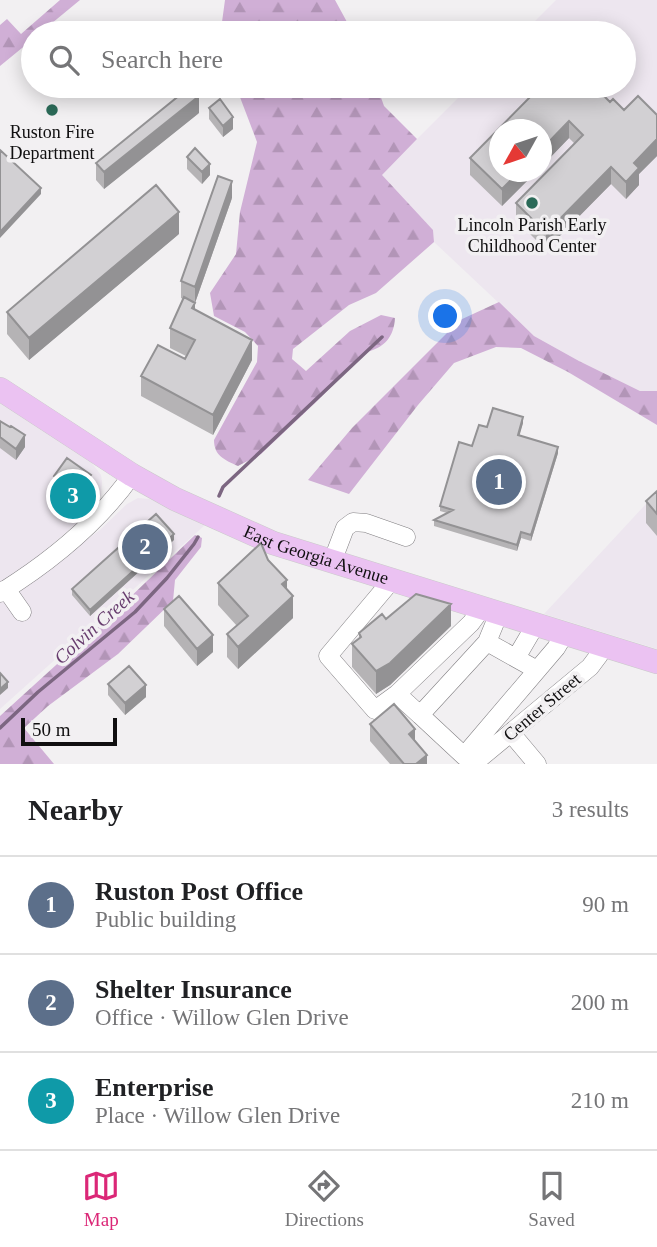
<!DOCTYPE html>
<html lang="en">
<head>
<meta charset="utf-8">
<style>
  :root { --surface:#fff; --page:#f6f6f6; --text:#202124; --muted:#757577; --line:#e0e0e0; --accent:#db2777 }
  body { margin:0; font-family:Georgia,serif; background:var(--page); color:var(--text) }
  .compass { position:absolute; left:489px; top:119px; width:63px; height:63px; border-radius:50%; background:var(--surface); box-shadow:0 4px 18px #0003; rotate:230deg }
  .scale { position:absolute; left:21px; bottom:18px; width:96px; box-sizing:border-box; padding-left:7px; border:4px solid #100f10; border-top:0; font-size:19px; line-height:24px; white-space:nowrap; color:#100f10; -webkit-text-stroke:5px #f2f0f2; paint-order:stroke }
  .you { position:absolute; left:446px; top:317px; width:24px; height:24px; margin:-18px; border:5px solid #fff; border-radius:50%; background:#1a73e8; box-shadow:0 0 0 10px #1a73e833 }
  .badge { display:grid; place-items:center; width:46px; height:46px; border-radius:50%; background:var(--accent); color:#fff; font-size:23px; font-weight:700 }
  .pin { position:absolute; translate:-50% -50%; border:4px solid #fff; box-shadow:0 2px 7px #0006 }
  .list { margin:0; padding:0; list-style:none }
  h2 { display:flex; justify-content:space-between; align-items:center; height:91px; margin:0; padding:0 28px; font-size:30px }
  h2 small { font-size:23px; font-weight:400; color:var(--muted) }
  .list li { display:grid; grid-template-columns:46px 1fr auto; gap:21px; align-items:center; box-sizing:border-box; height:98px; padding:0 28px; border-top:2px solid var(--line) }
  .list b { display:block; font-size:26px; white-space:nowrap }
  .list p { margin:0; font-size:23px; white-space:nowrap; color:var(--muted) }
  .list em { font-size:23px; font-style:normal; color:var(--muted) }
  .icon { flex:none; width:38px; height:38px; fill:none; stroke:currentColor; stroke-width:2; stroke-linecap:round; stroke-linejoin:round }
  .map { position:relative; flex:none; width:657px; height:764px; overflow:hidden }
  .search { position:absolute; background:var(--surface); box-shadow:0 4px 18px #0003; left:21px; right:21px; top:21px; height:77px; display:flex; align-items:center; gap:18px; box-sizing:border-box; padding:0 24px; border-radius:38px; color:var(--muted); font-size:26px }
  .sheet { height:385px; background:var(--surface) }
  nav { display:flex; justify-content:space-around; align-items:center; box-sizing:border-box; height:98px; border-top:2px solid var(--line); background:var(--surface); font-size:19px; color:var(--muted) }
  nav a { display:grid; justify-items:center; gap:4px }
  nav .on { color:var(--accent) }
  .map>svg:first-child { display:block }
  .built { fill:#ede6ef; fill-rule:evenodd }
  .forest { fill:url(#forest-firs) }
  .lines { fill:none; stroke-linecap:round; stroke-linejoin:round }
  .stream { stroke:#7c6681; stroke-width:3.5 }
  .minor-casing { stroke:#817f82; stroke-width:19 }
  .major-casing { stroke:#cacaca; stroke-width:24 }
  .minor { stroke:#fff; stroke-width:18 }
  .major { stroke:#ebc2f2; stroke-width:23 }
  .wall { fill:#b5b3b5 }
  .shaded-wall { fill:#939294 }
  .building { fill:#d2d0d3; stroke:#939294; stroke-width:2 }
  .poi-dot { fill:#2b6a58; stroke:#f2f0f2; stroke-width:2.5 }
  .labels { text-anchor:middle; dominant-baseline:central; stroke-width:7; stroke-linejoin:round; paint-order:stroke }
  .poi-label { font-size:18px; fill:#100f10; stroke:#f2f0f2 }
  .street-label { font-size:18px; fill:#100f10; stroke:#f2f0f2 }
  .water-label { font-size:19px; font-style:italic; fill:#683d6f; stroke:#f2f0f2 }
</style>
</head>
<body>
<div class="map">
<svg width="657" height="764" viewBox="0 0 657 764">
  <defs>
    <pattern id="forest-firs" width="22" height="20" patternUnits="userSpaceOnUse" patternTransform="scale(1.75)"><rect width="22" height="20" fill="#d0afd6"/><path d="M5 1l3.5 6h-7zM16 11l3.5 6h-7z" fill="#b295b7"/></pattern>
  </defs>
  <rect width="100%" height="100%" fill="#f2f0f2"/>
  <path class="built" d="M556 0H657V391H640L579 361 534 336 434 242 433 230 381 175 470 86H624V33H523ZM500 130H542V172H500Z
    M0 401 91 462 101 475 102 482 101 495 91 511 33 561 0 584Z
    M657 492V649L544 614Z
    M138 498 150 499 205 525 0 709V602L100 530 127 504Z"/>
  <path class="forest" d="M60 0H80L40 33H33V39L0 66V25L7 19 21 34Z
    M225 0H335L353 33H217L222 22Z
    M233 86H377L384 106 417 139 382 175 433 230 434 242 376 293 349 305 293 349 292 359 306 371 350 331 381 315 395 318C394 337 384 348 366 352L315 403 261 454 238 466C225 460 214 456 214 440L257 362 258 346 245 332 214 316 210 293 236 254 240 212 257 142 238 92Z
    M499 302 534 336 579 361 640 391H657V425L568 372 521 348 496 347 454 363 418 405 349 494 308 480 352 428 460 320Z
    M195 535 202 538 201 547 175 580 173 601 118 654 48 706 24 728 54 764H0V716L122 605Z"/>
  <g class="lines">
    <path class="stream" d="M219 496 223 487 382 337
      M0 728 38 692 135 612 167 578 194 544 198 537"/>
    <g class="minor-casing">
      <path id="minor" d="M332 562 345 528 353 522 366 523 406 537
        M392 580 328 656 375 710 397 694
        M6 589 22 612
        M0 593C50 562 98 523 132 475
        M499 613 487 642 420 715 464 756 556 648 565 633
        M487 642 537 670
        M516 658 536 624
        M420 715 397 694 471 623 482 608
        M511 733 537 764
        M473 764 590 667 599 655 603 644"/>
    </g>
    <g class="major-casing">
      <g id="major">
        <path id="s1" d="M0 389 132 475 175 499 273 543 657 662"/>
      </g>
    </g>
    <use href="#minor" class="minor"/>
    <use href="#major" class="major"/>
  </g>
  <path class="wall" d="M517 86H594L610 102 624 110 657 115V156L639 174V185L626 199 611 184 546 250 516 220V203L575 144 569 138 542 166V130L500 172H536L502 206 470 175V158L529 99Z
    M209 108 233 129 223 137 209 119Z
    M199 113 104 189 96 180V163Z
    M187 157 210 175 202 184 187 169Z
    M232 198 195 303V309L252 360 213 435 141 396V376L185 359 186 356 170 348V328L183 299 181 298V281Z
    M179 234 29 360 7 334V312Z
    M0 421 25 447 16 460 0 448Z
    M523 423 519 435 558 453 531 541 521 538 517 551 434 526V520L447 513 440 511V506L472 446 487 427Z
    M54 476 91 492 68 519 56 510Z
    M657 491V536L646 523V501Z
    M174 540 90 616 72 595V589Z
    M268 560 287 589 293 618 238 669 227 657V634L237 626 218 605V583Z
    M164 609 213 652 197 666 164 626Z
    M386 619 451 626 390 685 376 694 352 667V644L359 639V633Z
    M108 684 146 697 125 715 108 695Z
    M370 724 415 741 427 764H390L370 741Z"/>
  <path class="shaded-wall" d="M199 96V113L104 189V172Z
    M233 117V129L223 137V126Z
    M569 121V138L542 166V149Z
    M657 139V156L639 174V185L626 199V182L634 163Z
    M210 164V175L202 184V172Z
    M611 167V184L546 250V233Z
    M519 172H536L502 206V189Z
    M232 181V198L195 303V324L192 308 195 304V287Z
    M41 188V194L0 238V232Z
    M179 212V234L29 360V338Z
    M252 340V360L213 435V415Z
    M523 417V423L518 441V435Z
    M25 435V447L16 460V449Z
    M558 447V453L531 541V535Z
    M91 475V492L68 519V502Z
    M521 532V538L517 551V545Z
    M174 534V540L90 616V610Z
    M287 580V602L293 596V618L238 669V647L282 584Z
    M451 604V626L390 685 376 694V671Z
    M213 635V652L197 666V649Z
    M8 682V688L0 695V689Z
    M146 685V697L125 715V703Z
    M415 729V746L409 734Z
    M427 755V764H416Z"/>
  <path class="building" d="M191 86 199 96 104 172 96 163Z
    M533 86H594L610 102 613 99 624 110 638 96 657 115V139L634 163 639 168 626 182 611 167 546 233 516 203 583 135 569 121 542 149V130H500V172H519L502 189 470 158 537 90Z
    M220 99 233 117 223 126 209 108Z
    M195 148 210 164 202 172 187 157Z
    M0 150 41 188 0 232Z
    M218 176 232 181 195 287 181 281Z
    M156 185 179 212 29 338 7 312Z
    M184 297 195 303 192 308 252 340 213 415 141 376 158 345 185 359 195 340 170 328Z
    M493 408 523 417 518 435 558 447 531 535 521 532 517 545 434 520 453 510 440 506 459 442 472 446 479 425 487 427Z
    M0 421 10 427 11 426 25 435 16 449 0 437Z
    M67 458 91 475 68 502 56 493 63 483 54 476Z
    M657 491V514L646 501Z
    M156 514 174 534 90 610 72 589Z
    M261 543 268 560 287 580 282 584 293 596 238 647 227 634 248 616 218 583Z
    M416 594 451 604 390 663 376 671 352 644 361 637 359 633 382 614 386 619Z
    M179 596 213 635 197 649 164 609Z
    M129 666 146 685 125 703 108 684Z
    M0 673 8 682 0 689Z
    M394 704 415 729 409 734 427 755 416 764H404L370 724Z"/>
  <g class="poi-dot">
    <circle cx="52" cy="110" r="7"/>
    <circle cx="532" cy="203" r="7"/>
  </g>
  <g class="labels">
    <g class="poi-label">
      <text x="52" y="132">Ruston Fire<tspan x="52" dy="21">Department</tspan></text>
      <text x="532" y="225">Lincoln Parish Early<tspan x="532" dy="21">Childhood Center</tspan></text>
    </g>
    <g class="street-label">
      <text stroke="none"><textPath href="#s1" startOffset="359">East Georgia Avenue</textPath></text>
      <text transform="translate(542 707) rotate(-40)">Center Street</text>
    </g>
    <g class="water-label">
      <text transform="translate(94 627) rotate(-42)">Colvin Creek</text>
    </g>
  </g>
</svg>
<svg class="compass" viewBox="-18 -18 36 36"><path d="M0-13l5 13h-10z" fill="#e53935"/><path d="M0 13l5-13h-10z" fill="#757577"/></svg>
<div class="scale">50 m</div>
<div class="you"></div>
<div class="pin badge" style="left:499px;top:482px;background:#5c6f8a">1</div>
<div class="pin badge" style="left:145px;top:547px;background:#5c6f8a">2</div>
<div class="pin badge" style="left:73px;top:496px;background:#0f9aa8">3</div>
<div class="search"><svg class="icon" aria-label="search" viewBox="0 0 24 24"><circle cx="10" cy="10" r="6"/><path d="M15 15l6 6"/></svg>Search here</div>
</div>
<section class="sheet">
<h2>Nearby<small>3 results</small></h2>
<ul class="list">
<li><span class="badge" style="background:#5c6f8a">1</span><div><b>Ruston Post Office</b><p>Public building</p></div><em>90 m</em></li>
<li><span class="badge" style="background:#5c6f8a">2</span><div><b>Shelter Insurance</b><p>Office · Willow Glen Drive</p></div><em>200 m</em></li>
<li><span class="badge" style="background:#0f9aa8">3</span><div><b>Enterprise</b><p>Place · Willow Glen Drive</p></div><em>210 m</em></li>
</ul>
</section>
<nav>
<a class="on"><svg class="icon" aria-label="map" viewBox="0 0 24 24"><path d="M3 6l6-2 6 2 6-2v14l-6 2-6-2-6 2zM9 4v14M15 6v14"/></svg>Map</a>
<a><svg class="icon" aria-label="directions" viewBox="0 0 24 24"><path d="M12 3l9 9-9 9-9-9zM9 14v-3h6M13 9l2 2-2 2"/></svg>Directions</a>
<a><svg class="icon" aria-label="saved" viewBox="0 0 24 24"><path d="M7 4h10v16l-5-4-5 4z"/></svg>Saved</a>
</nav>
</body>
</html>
